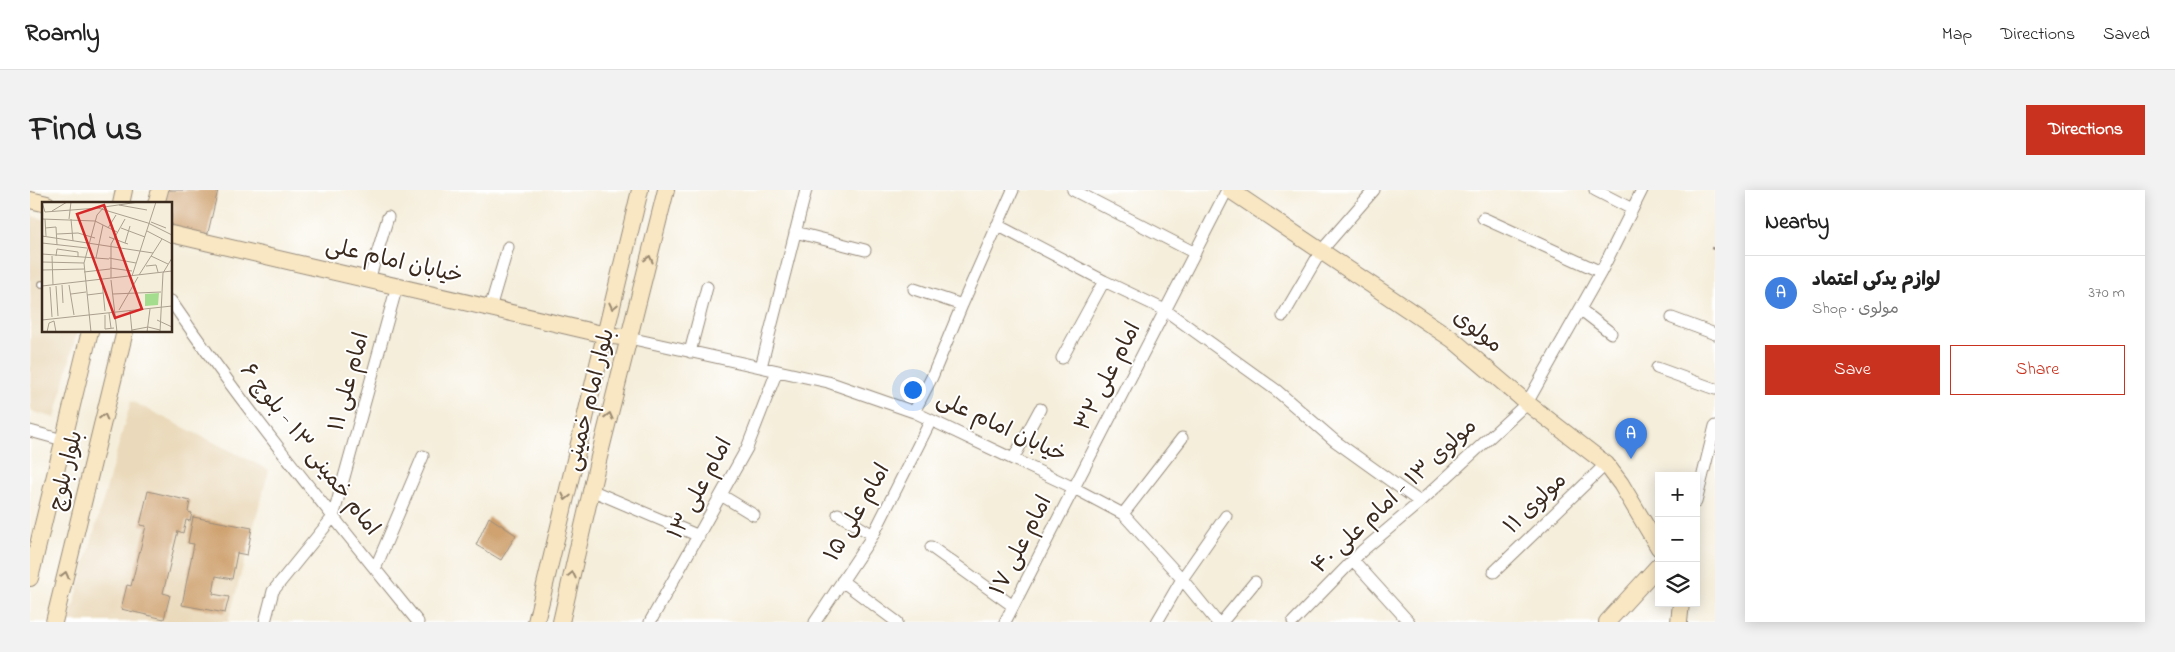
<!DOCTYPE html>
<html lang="en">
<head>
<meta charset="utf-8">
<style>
  :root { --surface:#fff; --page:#f2f2f2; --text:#222; --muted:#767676; --line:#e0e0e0; --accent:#c8321e }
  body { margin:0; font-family:"Indie Flower","Playpen Sans Arabic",sans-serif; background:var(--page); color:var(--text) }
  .controls { position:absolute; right:15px; bottom:15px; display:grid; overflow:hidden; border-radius:0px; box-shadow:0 2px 12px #0003 }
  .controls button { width:45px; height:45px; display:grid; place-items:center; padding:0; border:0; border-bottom:1px solid var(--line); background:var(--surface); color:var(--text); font:25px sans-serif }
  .you { position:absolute; left:882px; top:199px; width:18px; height:18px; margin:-12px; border:4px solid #fff; border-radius:50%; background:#1a73e8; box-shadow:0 0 0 8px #1a73e833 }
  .badge { display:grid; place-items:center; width:32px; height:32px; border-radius:50%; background:var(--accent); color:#fff; font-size:16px; font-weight:700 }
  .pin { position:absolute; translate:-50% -41px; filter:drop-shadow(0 1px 2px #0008) }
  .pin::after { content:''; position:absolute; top:26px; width:18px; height:15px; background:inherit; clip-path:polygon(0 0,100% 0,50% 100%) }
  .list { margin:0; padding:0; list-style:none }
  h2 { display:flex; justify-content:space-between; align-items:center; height:65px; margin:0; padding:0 20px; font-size:21px }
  h2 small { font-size:16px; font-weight:400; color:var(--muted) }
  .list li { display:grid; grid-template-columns:32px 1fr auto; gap:15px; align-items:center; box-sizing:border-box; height:75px; padding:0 20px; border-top:1px solid var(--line) }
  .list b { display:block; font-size:19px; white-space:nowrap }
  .list p { margin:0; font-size:16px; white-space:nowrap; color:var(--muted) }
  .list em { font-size:16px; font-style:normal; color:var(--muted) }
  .actions { display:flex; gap:10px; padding:15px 20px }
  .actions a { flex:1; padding:11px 0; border:1px solid var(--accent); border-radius:0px; text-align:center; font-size:18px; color:var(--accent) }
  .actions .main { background:var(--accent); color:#fff }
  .icon { flex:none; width:28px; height:28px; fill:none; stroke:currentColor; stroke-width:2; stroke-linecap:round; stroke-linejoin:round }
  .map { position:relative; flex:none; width:1685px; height:432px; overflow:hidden; border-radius:0px }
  header { display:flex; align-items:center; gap:30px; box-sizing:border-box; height:70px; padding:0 25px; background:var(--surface); border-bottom:1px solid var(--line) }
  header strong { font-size:24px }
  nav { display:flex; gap:28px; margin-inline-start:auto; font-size:18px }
  .intro { display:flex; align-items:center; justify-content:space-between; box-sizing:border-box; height:120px; padding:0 30px }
  h1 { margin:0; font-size:35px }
  .button { padding:12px 22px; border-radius:0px; background:var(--accent); color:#fff; font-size:18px; font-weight:700 }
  main { display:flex; gap:30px; padding:0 30px }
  aside { flex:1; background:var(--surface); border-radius:0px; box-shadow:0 2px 12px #0003 }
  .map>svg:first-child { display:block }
  .built { fill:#ead9ba }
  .building { fill:#cfa270 }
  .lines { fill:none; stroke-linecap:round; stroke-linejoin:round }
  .lane-casing { stroke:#988c7c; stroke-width:8 }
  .street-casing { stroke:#988c7c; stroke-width:13 }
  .secondary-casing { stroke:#988c7c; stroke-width:18 }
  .path { stroke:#988c7c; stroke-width:2.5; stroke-dasharray:4 4; stroke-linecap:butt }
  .lane { stroke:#fff; stroke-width:5.5 }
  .street { stroke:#fff; stroke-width:11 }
  .secondary { stroke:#f9e7c3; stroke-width:16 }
  .oneway { stroke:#9a8870 }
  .labels { text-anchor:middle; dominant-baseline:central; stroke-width:4; stroke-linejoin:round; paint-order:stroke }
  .street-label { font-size:22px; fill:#3b2a1e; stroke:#fff }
  .inset-road { fill:none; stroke:#aba08f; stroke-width:1 }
  .view { fill:#d62828; fill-opacity:0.15; stroke:#d62828; stroke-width:2.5 }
  .inset-edge { fill:none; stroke:#3b2a1e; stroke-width:2.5 }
</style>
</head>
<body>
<header>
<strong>Roamly</strong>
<nav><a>Map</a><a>Directions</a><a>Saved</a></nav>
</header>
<div class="intro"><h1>Find us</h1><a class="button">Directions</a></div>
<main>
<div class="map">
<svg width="1685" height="432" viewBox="0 0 1685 432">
  <rect width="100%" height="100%" fill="#fff"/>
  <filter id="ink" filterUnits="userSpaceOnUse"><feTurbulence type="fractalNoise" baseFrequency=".02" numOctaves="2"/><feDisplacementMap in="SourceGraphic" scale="10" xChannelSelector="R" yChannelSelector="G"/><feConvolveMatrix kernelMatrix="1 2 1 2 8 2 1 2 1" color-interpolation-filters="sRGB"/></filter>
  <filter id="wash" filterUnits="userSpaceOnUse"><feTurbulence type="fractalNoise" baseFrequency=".0096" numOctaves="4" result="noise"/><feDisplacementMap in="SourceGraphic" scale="20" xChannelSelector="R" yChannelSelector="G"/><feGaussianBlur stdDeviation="1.12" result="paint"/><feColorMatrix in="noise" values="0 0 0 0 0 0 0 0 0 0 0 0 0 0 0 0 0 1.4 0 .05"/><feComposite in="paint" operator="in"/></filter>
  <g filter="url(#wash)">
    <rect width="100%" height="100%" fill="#f5eedb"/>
    <path class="built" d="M0 26 14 29V141H47L25 228 0 221Z
      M101 211 239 280 198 432H39Z"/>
    <g id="blocks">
      <path class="building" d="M137 0H188L177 47 141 38V14H134Z
        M118 301 160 311 158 322 162 323 160 331 156 330 153 343 148 341 133 403 140 405 134 429 91 419 97 395 101 396 116 336 110 335Z
        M163 327 222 338 217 365 207 363 202 389 186 386 183 404 199 407 195 423 152 415 164 354 158 353Z
        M459 327 486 345 471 370 446 355Z"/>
    </g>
  </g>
  <g filter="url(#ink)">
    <use href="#blocks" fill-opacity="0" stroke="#988c7c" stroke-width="1"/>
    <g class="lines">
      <g class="lane-casing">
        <path id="lane" d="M12 94H14"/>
      </g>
      <g class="street-casing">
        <path id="street" d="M1043 0 1165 63
          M1565 0 1602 19
          M1453 28 1571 82
          M967 35 1074 91 1135 120 1246 200 1305 251 1390 312
          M765 42 835 60
          M339 90 358 27
          M884 99 932 115
          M141 111C217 222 303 327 388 432
          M460 118 478 57
          M1550 119 1581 143
          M1253 126 1291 61 1344 0
          M1642 128 1685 144
          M599 148 798 192 884 222 1044 298 1093 324 1152 389 1187 432
          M660 162 677 97
          M1032 168 1074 91
          M731 177 776 0
          M1627 178 1685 199
          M884 222 902 187 932 115 983 0
          M0 241 33 250
          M983 269 1010 219
          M561 300 669 346
          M691 305 724 325
          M1666 312 1685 236
          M808 324 843 345
          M1093 324 1152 248
          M901 357 983 416
          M1323 370 1379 432
          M345 379 393 266
          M1464 382 1576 274
          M812 391 867 432
          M235 432 243 401 303 327 367 96
          M620 432 717 258 747 181
          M785 432 843 345 901 230
          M975 432 1197 0
          M1127 432 1152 389 1196 326
          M1192 432 1225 392
          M1263 432 1332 361 1390 312 1497 213 1571 82 1612 0"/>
      </g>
      <g class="secondary-casing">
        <path id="secondary" d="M1200 0 1422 149 1497 213 1576 274 1591 294 1629 358
          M0 10 17 14
          M91 14 94 0
          M126 14 130 0
          M141 44 576 145 599 148
          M0 388 60 141
          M24 432 95 141
          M506 432 610 0
          M531 432 568 271 636 0
          M1577 432 1629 375
          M1649 432 1651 413"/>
      </g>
      <path class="path" d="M1681 58 1685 59"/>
      <use href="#lane" class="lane"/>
      <use href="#street" class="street"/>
      <use href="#secondary" class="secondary"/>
    </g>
    <defs><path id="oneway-chevron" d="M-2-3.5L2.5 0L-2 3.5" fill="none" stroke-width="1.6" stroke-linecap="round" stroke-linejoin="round" transform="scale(1.25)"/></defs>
    <g class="oneway">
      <use href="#oneway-chevron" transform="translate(619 69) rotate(-76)"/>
      <use href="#oneway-chevron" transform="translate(583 116) rotate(103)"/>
      <use href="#oneway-chevron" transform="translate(579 226) rotate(-76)"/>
      <use href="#oneway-chevron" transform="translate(74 227) rotate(-76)"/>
      <use href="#oneway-chevron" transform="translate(536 307) rotate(103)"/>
      <use href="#oneway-chevron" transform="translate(35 385) rotate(-76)"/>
      <use href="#oneway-chevron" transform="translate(542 385) rotate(-77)"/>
    </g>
  </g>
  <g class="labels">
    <g class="street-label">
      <text transform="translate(364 72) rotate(13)">خیابان امام علی</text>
      <text transform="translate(1447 142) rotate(38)">مولوی</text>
      <text transform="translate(1079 187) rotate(-63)">امام علی ۳۲</text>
      <text transform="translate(320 192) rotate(-75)">امام علی ۱۱</text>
      <text transform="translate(561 210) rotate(-76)">بلوار امام خمینی</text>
      <text transform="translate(971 238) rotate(25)">خیابان امام علی</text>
      <text transform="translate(279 260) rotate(52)">امام خمینی ۱۳ - بلوچ ۶</text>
      <text transform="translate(37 281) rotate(-76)">بلوار بلوچ</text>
      <text transform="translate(671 299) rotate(-62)">امام علی ۱۳</text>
      <text transform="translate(1365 307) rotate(-43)">مولوی ۱۳ - امام علی ۴۰</text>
      <text transform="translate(1506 314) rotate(-44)">مولوی ۱۱</text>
      <text transform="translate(828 323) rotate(-60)">امام علی ۱۵</text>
      <text transform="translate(992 356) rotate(-63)">امام علی ۱۷</text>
    </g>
  </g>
  <g transform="translate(12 12)">
    <rect width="130" height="130" fill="#f5eedb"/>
    <path d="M117 91 116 103 103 104V92Z" fill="#a5dd8e"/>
    <path class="inset-road" d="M0 0 3 10 56 6 106 21 130 33M77 3 105 8M10 9 25 0M0 17 53 19 75 30M3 17 4 34M27 17 29 0M29 17 31 39M109 20 124 26M3 26 14 25 15 43M66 26 74 13M79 26 103 35M105 29 130 42M15 32 36 31 53 36M0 34 111 51M67 35 83 41M0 41 45 46M86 42 83 41 88 24M0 52 67 57M10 54 11 83M14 54 15 47 36 50V55M109 54 126 62M54 56 61 23M67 56 94 61M0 60 42 61M104 64 114 63 116 70M68 66 90 69M0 68 42 67M42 70 68 67M97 73 120 37M90 74 114 0M69 76V42L83 17M69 78 75 130M60 79 63 109M20 83 21 101M27 83 32 113M0 84 130 69M14 84 16 114M8 85 10 115M29 92 44 90M71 92 119 90M45 93 61 91M77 108 96 75M88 109 90 130M67 111 69 126M63 113V127L72 126M0 118 130 104M115 118 130 125M90 128 106 125 118 128M5 130 7 121 12 119 14 130M49 130 42 61 55 13 62 5 97 0M105 130 108 107M118 130 121 71 130 56"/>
    <path class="view" d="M62 3 100 107 73 116 35 12Z"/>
    <rect width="130" height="130" class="inset-edge"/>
  </g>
</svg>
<div class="controls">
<button>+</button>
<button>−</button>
<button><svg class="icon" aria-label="layers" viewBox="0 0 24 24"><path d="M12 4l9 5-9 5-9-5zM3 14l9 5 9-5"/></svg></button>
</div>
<div class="you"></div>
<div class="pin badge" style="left:1601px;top:269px;background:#3f7fe0">A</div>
</div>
<aside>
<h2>Nearby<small></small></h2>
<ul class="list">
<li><span class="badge" style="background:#3f7fe0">A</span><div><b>لوازم یدکی اعتماد</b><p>Shop · مولوی</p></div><em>370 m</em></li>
</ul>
<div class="actions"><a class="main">Save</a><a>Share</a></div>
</aside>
</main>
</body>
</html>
